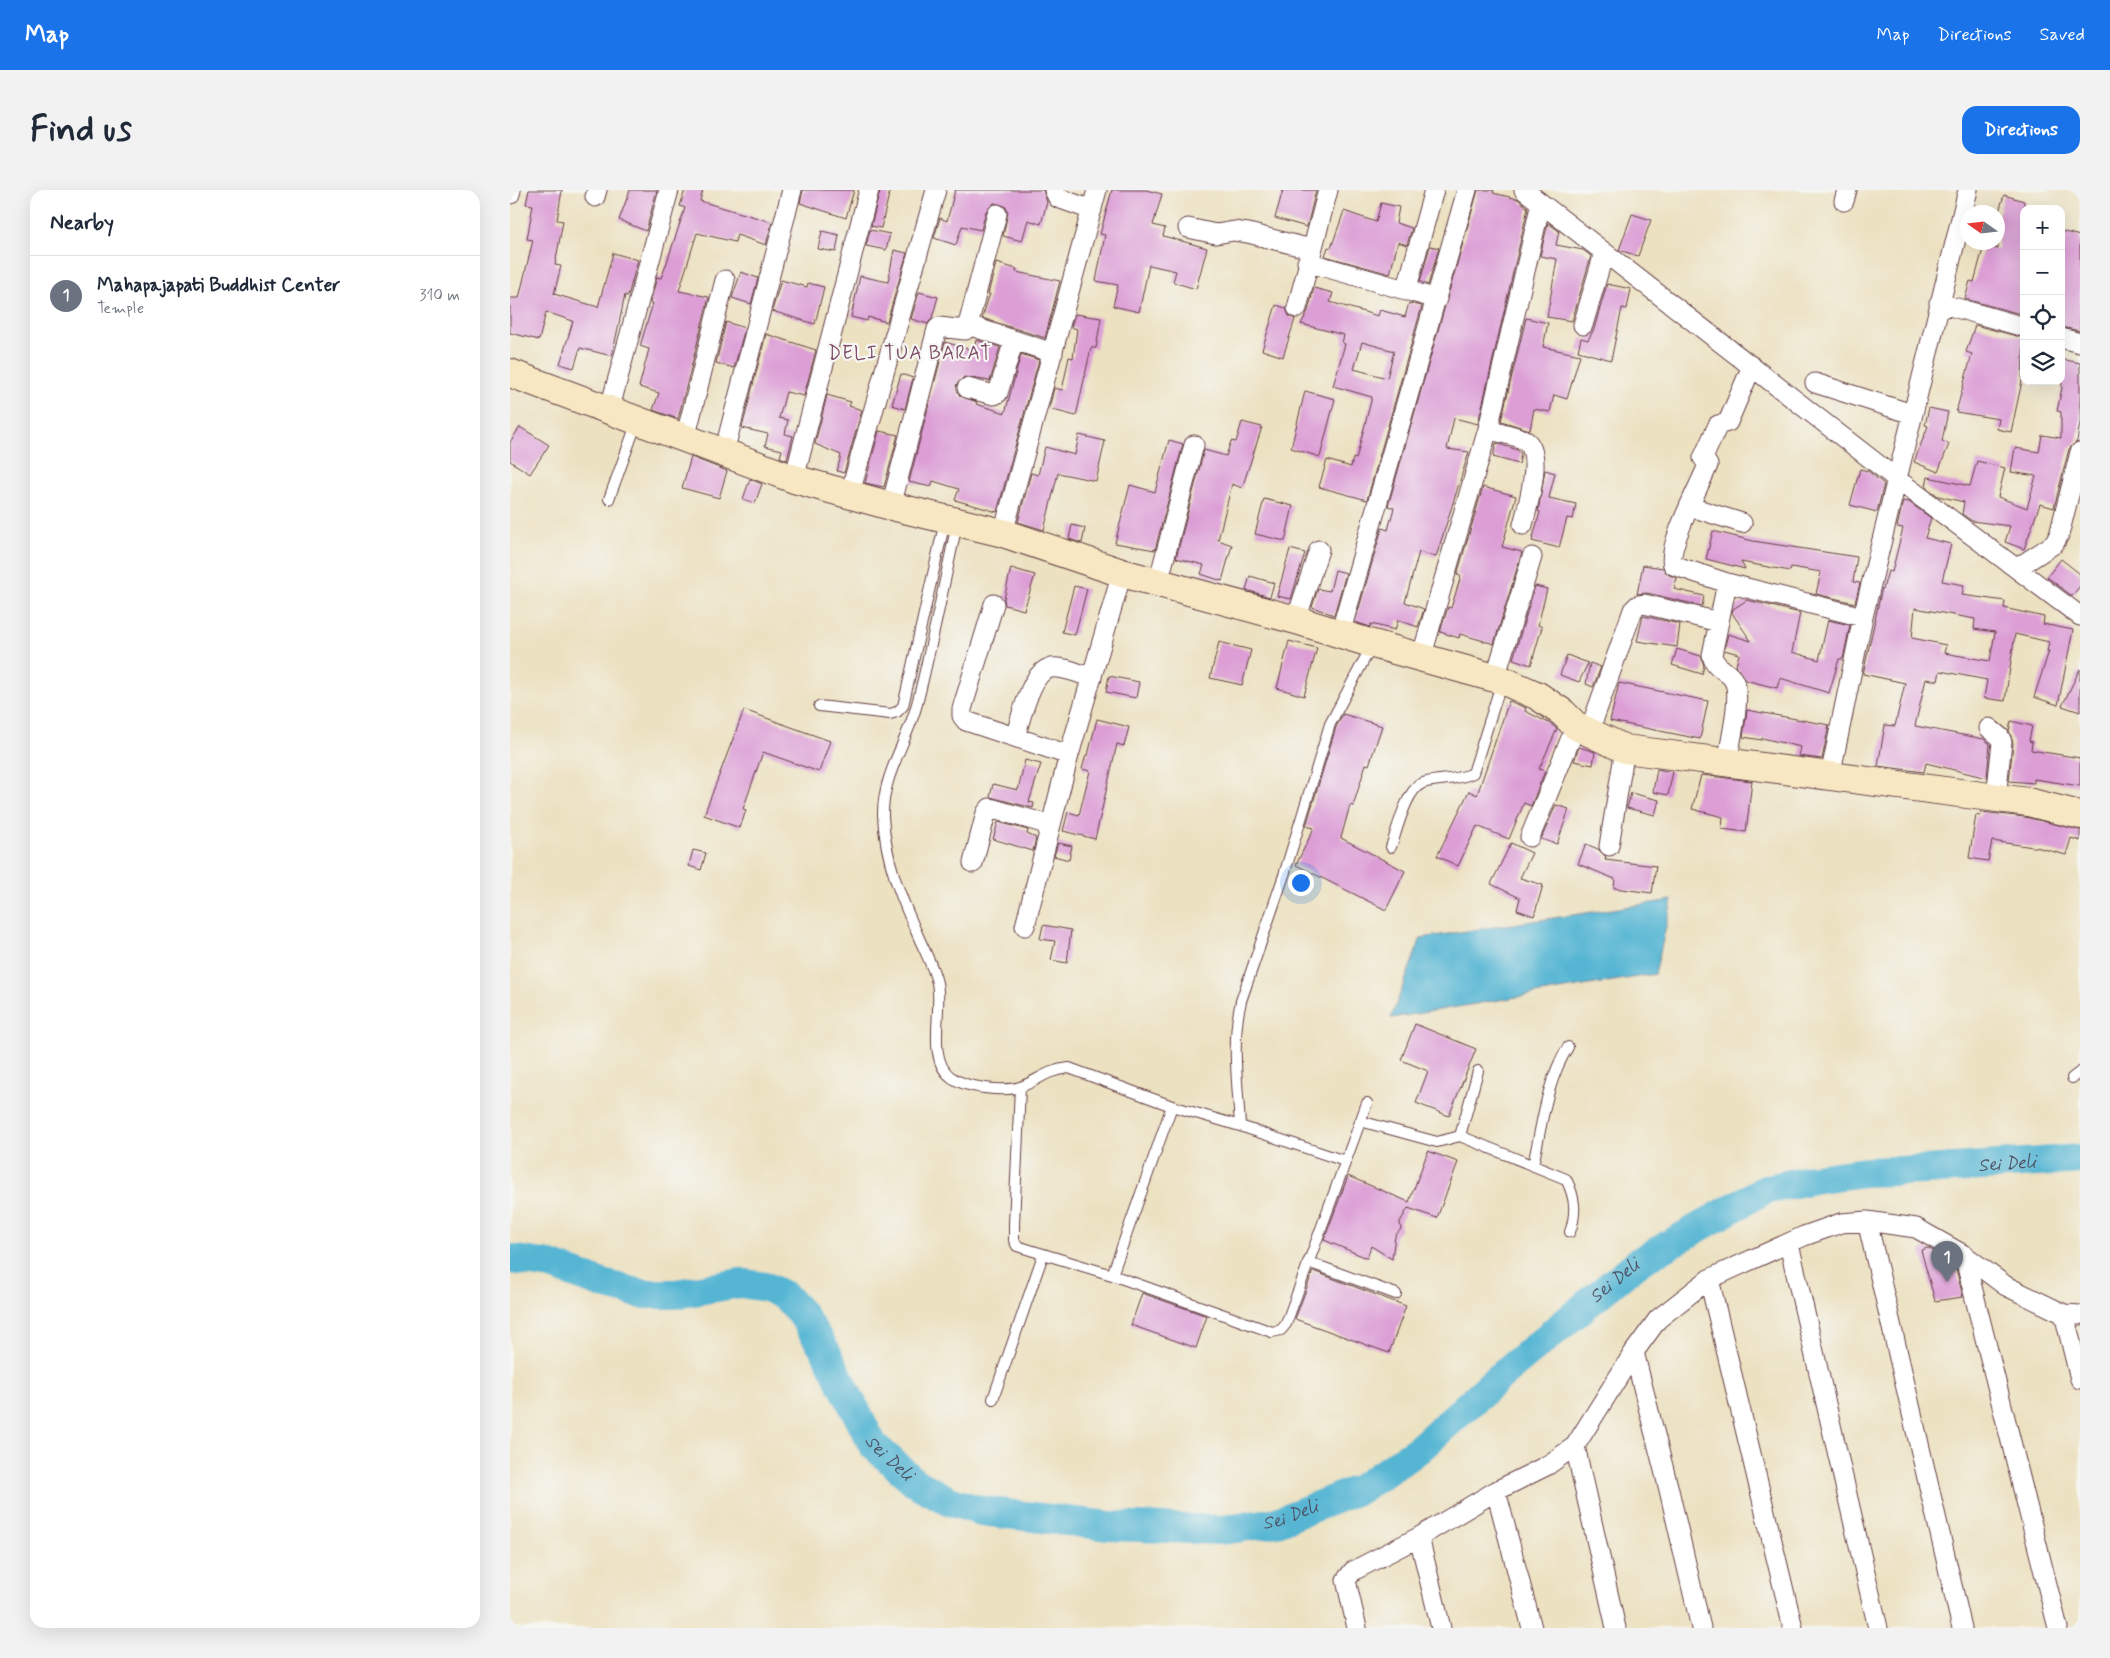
<!DOCTYPE html>
<html lang="en">
<head>
<meta charset="utf-8">
<style>
  :root { --surface:#fff; --page:#f2f2f3; --text:#1f2937; --muted:#747a83; --line:#e0e1e3; --accent:#1a73e8 }
  body { margin:0; font-family:Mynerve,sans-serif; background:var(--page); color:var(--text) }
  .controls { position:absolute; right:15px; top:15px; display:grid; overflow:hidden; border-radius:10px; box-shadow:0 5px 20px #0002 }
  .controls button { width:45px; height:45px; display:grid; place-items:center; padding:0; border:0; border-bottom:1px solid var(--line); background:var(--surface); color:var(--text); font:25px sans-serif }
  .compass { position:absolute; left:1450px; top:15px; width:45px; height:45px; border-radius:50%; background:var(--surface); box-shadow:0 5px 20px #0002; rotate:284deg }
  .you { position:absolute; left:790px; top:692px; width:18px; height:18px; margin:-12px; border:4px solid #fff; border-radius:50%; background:#1a73e8; box-shadow:0 0 0 8px #1a73e833 }
  .badge { display:grid; place-items:center; width:32px; height:32px; border-radius:50%; background:var(--accent); color:#fff; font-size:16px; font-weight:700 }
  .pin { position:absolute; translate:-50% -41px; filter:drop-shadow(0 1px 2px #0008) }
  .pin::after { content:''; position:absolute; top:26px; width:18px; height:15px; background:inherit; clip-path:polygon(0 0,100% 0,50% 100%) }
  .list { margin:0; padding:0; list-style:none }
  h2 { display:flex; justify-content:space-between; align-items:center; height:65px; margin:0; padding:0 20px; font-size:21px }
  h2 small { font-size:16px; font-weight:400; color:var(--muted) }
  .list li { display:grid; grid-template-columns:32px 1fr auto; gap:15px; align-items:center; box-sizing:border-box; height:80px; padding:0 20px; border-top:1px solid var(--line) }
  .list b { display:block; font-size:19px; white-space:nowrap }
  .list p { margin:0; font-size:16px; white-space:nowrap; color:var(--muted) }
  .list em { font-size:16px; font-style:normal; color:var(--muted) }
  .icon { flex:none; width:28px; height:28px; fill:none; stroke:currentColor; stroke-width:2; stroke-linecap:round; stroke-linejoin:round }
  .map { position:relative; flex:none; width:1570px; height:1438px; overflow:hidden; border-radius:15px }
  header { display:flex; align-items:center; gap:30px; box-sizing:border-box; height:70px; padding:0 25px; background:var(--accent); color:#fff }
  header strong { font-size:24px }
  nav { display:flex; gap:28px; margin-inline-start:auto; font-size:18px }
  .intro { display:flex; align-items:center; justify-content:space-between; box-sizing:border-box; height:120px; padding:0 30px }
  h1 { margin:0; font-size:35px }
  .button { padding:12px 22px; border-radius:15px; background:var(--accent); color:#fff; font-size:18px; font-weight:700 }
  main { display:flex; gap:30px; padding:0 30px }
  aside { flex:1; background:var(--surface); border-radius:15px; box-shadow:0 5px 20px #0002 }
  .map>svg:first-child { display:block }
  .water { fill:#54b5d3; stroke:#4f6a7f }
  .lines { fill:none; stroke-linecap:round; stroke-linejoin:round }
  .river { stroke:#54b5d3; stroke-width:30 }
  .building { fill:#dc9ed5; fill-rule:evenodd }
  .lane-casing { stroke:#623c42; stroke-width:12 }
  .street-casing { stroke:#623c42; stroke-width:21 }
  .secondary-casing { stroke:#623c42; stroke-width:30 }
  .lane { stroke:#fff; stroke-width:10 }
  .street { stroke:#fff; stroke-width:19 }
  .secondary { stroke:#f7e8c3; stroke-width:28 }
  .labels { text-anchor:middle; dominant-baseline:central; stroke-width:4.5; stroke-linejoin:round; paint-order:stroke }
  .water-label { font-size:18px; font-style:italic; fill:#4e5466; stroke:#f6f6f2 }
  .quarter-label { font-size:19px; letter-spacing:1px; fill:#7d4b66; stroke:#f6f6f2 }
</style>
</head>
<body>
<header>
<strong>Map</strong>
<nav><a>Map</a><a>Directions</a><a>Saved</a></nav>
</header>
<div class="intro"><h1>Find us</h1><a class="button">Directions</a></div>
<main>
<aside>
<h2>Nearby<small></small></h2>
<ul class="list">
<li><span class="badge" style="background:#6b7280">1</span><div><b>Mahapajapati Buddhist Center</b><p>Temple</p></div><em>310 m</em></li>
</ul>
</aside>
<div class="map">
<svg width="1570" height="1438" viewBox="0 0 1570 1438">
  <rect width="100%" height="100%" fill="#f6f6f2"/>
  <filter id="ink" filterUnits="userSpaceOnUse"><feTurbulence type="fractalNoise" baseFrequency=".02" numOctaves="2"/><feDisplacementMap in="SourceGraphic" scale="10" xChannelSelector="R" yChannelSelector="G"/><feConvolveMatrix kernelMatrix="1 2 1 2 8 2 1 2 1" color-interpolation-filters="sRGB"/></filter>
  <filter id="wash" filterUnits="userSpaceOnUse"><feTurbulence type="fractalNoise" baseFrequency=".0096" numOctaves="4" result="noise"/><feDisplacementMap in="SourceGraphic" scale="20" xChannelSelector="R" yChannelSelector="G"/><feGaussianBlur stdDeviation="1.12" result="paint"/><feColorMatrix in="noise" values="0 0 0 0 0 0 0 0 0 0 0 0 0 0 0 0 0 1.4 0 .05"/><feComposite in="paint" operator="in"/></filter>
  <g filter="url(#wash)">
    <rect width="100%" height="100%" fill="#ece1c1"/>
    <path class="water" d="M1162 710 1145 784 881 828 911 748Z"/>
    <g class="lines">
      <path class="river" id="s1" d="M0 1069 41 1075 93 1094 132 1104H166L230 1093 256 1097 275 1106 291 1123 315 1160 363 1255 406 1293 439 1311 471 1321 600 1336 712 1340 767 1332 850 1299 909 1259 988 1188 1127 1073 1254 1000 1303 989 1355 982 1416 980 1570 969"/>
    </g>
    <g id="blocks">
      <path class="building" d="M19 0H52L47 30 53 31 45 75 51 76 44 104 88 117 103 63 128 70 118 106 115 105 102 166 70 158 64 178 50 174 63 131 36 122 29 150 0 143V108H9L23 50 17 49 23 15 16 14Z
        M120 0H147L136 41 109 30Z
        M175 0H193L190 11 262 32 256 55 227 45 225 52 187 43 169 101 199 107 168 229 143 220 149 203 129 197 139 159 130 156 143 113H140L147 87 151 88 156 75 175 18 170 16Z
        M293 0H344L336 28 290 13Z
        M370 0H380L371 38 361 36Z
        M445 0H533L537 12 531 34 518 30 512 51 493 46 498 22 495 16 484 13 476 21 471 40 452 36 446 55 424 48 430 28 437 31Z
        M602 0H636L652 4 643 35 655 38 653 46 697 58 686 99 663 92 666 81 639 75 629 122 603 116 608 95 586 91 595 45 590 44Z
        M773 0H806L797 37 765 28Z
        M968 0H984L983 3 1008 9 1018 18 968 234 944 228 937 259 959 262 926 367 909 362 895 412 914 419 908 437 888 430 885 440 861 434 860 437 845 432 872 338 878 340 884 318 878 316Z
        M1494 5 1514 11V125L1455 109 1460 91 1464 92 1474 55 1488 59V25Z
        M871 13 889 17 886 33 902 38 897 55 888 52 880 84 815 66 818 57 821 58 834 21 866 32Z
        M1122 24 1141 30 1128 66 1109 60Z
        M1038 33 1049 41 1046 55 1073 60 1081 66 1062 131 1037 127 1047 69 1030 66Z
        M360 40 380 44 376 60 356 56Z
        M312 41 329 45 326 62 308 59Z
        M1551 41 1570 46V141L1551 137Z
        M920 56 929 58 918 95 910 92Z
        M384 60 397 63 377 132 358 127 357 131 341 127 350 86 378 92Z
        M486 73 507 79 506 82 550 91 535 148 472 128 480 104H478Z
        M231 82 248 88 241 114 222 108Z
        M271 90 297 97 298 93 314 97 305 134 262 121Z
        M1097 94 1121 99 1117 119 1112 118 1101 170 1068 161 1071 148 1078 150 1084 139Z
        M804 98 823 103 820 112 868 126 870 120 895 127 899 113 912 116 857 310 809 297 817 270 841 277 843 268 846 269 862 207 823 196 835 154 832 153 834 145 791 134 798 121ZM852 152 884 161 877 188 844 179Z
        M409 102 428 107 422 128 418 134 401 129Z
        M766 115 776 118 779 126 785 129 773 167 752 160Z
        M565 124 591 128 586 158H581L566 226 539 219 544 198 552 200 559 167 563 168 567 139 561 137Z
        M1016 128 1038 133 1033 157 1070 165 1057 209 1044 205 1040 222 1024 219 1020 240 991 231Z
        M216 132 235 138 224 178 206 173Z
        M1465 135 1514 148 1512 191 1501 242 1487 239 1489 229 1446 222 1462 164 1456 162Z
        M256 144 306 160 294 206 276 202 269 228 278 230 275 244 283 246 277 270 270 267 272 260 255 256 258 244 232 238Z
        M466 150 490 157 480 191 454 187 446 195 450 206 467 212 466 214 495 223 511 164 529 170 487 322 445 310 449 299 423 291 421 297 399 292 435 152 464 161Z
        M1551 169 1570 173V233L1567 251 1559 259 1544 318 1530 314 1514 359 1495 352 1500 336 1462 331 1452 324 1454 312 1428 306 1416 297 1418 287 1460 296 1467 271 1495 278 1488 307 1517 318 1526 286 1501 282 1505 258 1529 262 1532 245 1551 248V222L1547 221 1552 198Z
        M391 184 403 188 395 219 382 215Z
        M795 201 825 209 810 267 781 258Z
        M317 205 341 212 339 216 352 220 334 283 327 281 331 265 305 254Z
        M1419 218 1438 222 1432 251 1439 254 1428 282 1404 272 1418 236 1415 235Z
        M732 232 752 237 732 298 722 294 708 350 722 355 712 391 691 384 694 375 666 368 694 260 716 266 721 251 726 252Z
        M10 237 39 255 20 284 0 271V252Z
        M369 241 388 245 374 297 355 293Z
        M569 245 595 251 586 291 548 283 534 340 508 332 521 283 528 285 535 257 565 265Z
        M659 250 673 254 645 360 605 353 620 295 645 302Z
        M986 253 1008 260 1011 264 1009 274 983 267Z
        M181 267 217 281 209 308 172 298Z
        M1350 279 1358 281 1374 294 1367 322 1340 315Z
        M1035 280 1045 283 1039 308 1066 314 1063 329 1057 328 1049 358 1022 351 1030 322 1028 321Z
        M240 289 252 294 245 313 233 309Z
        M973 297 1006 306 992 357 1012 362 984 454 950 444 949 448 930 442 938 417 941 418 951 386 947 385Z
        M754 309 783 316 775 351 745 344Z
        M1393 311 1399 312 1421 328 1415 348 1441 354 1432 391 1454 395 1452 405 1495 411 1494 418 1534 427 1533 434 1563 440 1548 515 1524 507 1539 461H1537L1539 452 1505 444 1495 511 1474 508 1477 490 1430 481 1428 491 1416 489 1405 536 1474 549 1480 554 1477 588 1416 573 1414 582 1368 576 1375 535 1385 536 1395 493 1353 484 1372 398 1373 399 1378 381 1382 382 1393 338 1387 337ZM1405 418 1465 429 1464 439 1485 442 1480 471 1434 463 1436 455 1402 448Z
        M562 335 575 338 572 353 559 349Z
        M1203 341 1243 351 1347 367 1343 392 1350 393 1345 413 1306 404 1311 382 1281 377 1280 381 1231 372 1235 379 1196 369Z
        M780 359 795 363 781 409 767 406Z
        M1551 369 1570 384V396L1562 406 1537 387Z
        M1133 375 1153 378 1159 385 1167 388 1164 399 1194 406 1192 416 1137 403 1127 404Z
        M501 378 525 385 514 420 495 415 494 409Z
        M825 380 836 383 824 425 802 417 808 399 820 401Z
        M740 386 764 393 760 407 736 400Z
        M564 396 577 399 565 445 552 442Z
        M1025 396 1037 399 1028 435 1032 437 1021 475 1003 469Z
        M1237 410 1290 423 1282 462 1309 470 1318 430 1340 435 1333 469H1329L1319 503 1270 488 1267 498 1235 490 1226 476 1229 464 1214 460 1218 444 1241 451 1222 423 1223 419Z
        M1133 426 1170 434 1167 457 1127 451Z
        M779 451 807 458 794 506 767 498Z
        M709 452 741 460 732 495 700 488Z
        M1167 459 1191 466 1194 476 1192 484 1162 475Z
        M1057 465 1078 473 1069 492 1050 485Z
        M1080 473 1091 477 1083 497 1076 494Z
        M1570 479V522L1552 516Z
        M599 486 629 492 626 508 596 502Z
        M1109 493 1198 511 1190 549 1100 531Z
        M999 511 1016 518 1015 521 1041 534 1047 539 1029 579 1035 581 1021 616 1014 613 999 649 967 636 948 676 927 666 959 601 967 605Z
        M234 520 320 551 309 582 253 562 233 619 236 620 230 638 194 625Z
        M1237 520 1319 535 1312 569 1289 566 1291 557 1252 548V550L1233 547Z
        M833 524 872 536 859 575 856 574 843 616 840 615 831 648 895 681 876 720 786 675 804 638 796 636 826 537Z
        M587 529 619 537 614 556 607 554 585 649 553 641 558 622 569 625 580 581 572 579 576 565H578Z
        M1501 531 1522 536 1519 551 1522 552 1521 560 1570 568V596L1524 589V593L1499 591 1503 553 1499 541Z
        M1069 557 1085 562 1083 575 1064 571Z
        M515 570 531 574 519 612 524 613 523 618 480 607 483 594 508 600Z
        M1147 579 1163 582 1158 605 1143 602Z
        M1191 585 1242 591 1236 642 1212 639 1213 627 1182 619Z
        M1121 603 1149 610 1145 625 1117 618Z
        M1046 615 1059 619 1047 654 1031 649Z
        M1471 622 1515 627 1570 640V651L1561 648 1556 665 1530 658 1482 651 1478 671 1459 668 1466 625 1470 626Z
        M488 632 518 640 517 644 526 648 523 661 483 649Z
        M548 653 562 656 559 670 544 666Z
        M1001 653 1022 663 1010 688 1033 695 1024 726 1007 720 1010 708 981 694Z
        M1076 654 1088 659 1096 667 1095 670 1146 676 1142 703 1104 698 1105 689 1068 674Z
        M183 660 196 663 191 680 179 676Z
        M533 735 561 740 557 773 541 770 545 751 530 749Z
        M905 834 966 859 939 926 906 913 918 881 891 870Z
        M918 961 948 972 927 1028 898 1018 890 1032 891 1039 885 1046 882 1069 861 1056 857 1068 814 1050 838 986 899 1012Z
        M1418 1058 1427 1063 1430 1078 1445 1074 1453 1107 1425 1111 1411 1060Z
        M803 1081 896 1116 879 1163 785 1129Z
        M632 1103 697 1126 686 1158 621 1135Z"/>
    </g>
  </g>
  <g filter="url(#ink)">
    <use href="#blocks" fill-opacity="0" stroke="#623c42" stroke-width="1"/>
    <g class="lines">
      <g class="lane-casing">
        <path id="lane" d="M99 309 127 232
          M447 334C434 394 422 455 407 514 397 552 372 586 373 626 375 670 391 708 409 748 415 762 424 778 427 793 433 820 416 869 441 887 455 898 494 902 510 897 530 890 534 881 559 878L662 916 730 936C728 896 721 851 731 811L774 685 820 534 862 455
          M309 516 380 524 387 522 393 516 435 331
          M881 657C887 641 896 599 913 593 930 588 947 591 963 583L992 491
          M1562 888 1570 882
          M510 897 504 1034V1050L507 1056 602 1085 762 1142 771 1140 776 1134 857 913
          M850 931 927 952 950 946 1056 989C1065 1007 1067 1022 1060 1042
          M730 936 835 971
          M950 946 968 881
          M1023 975C1032 935 1036 892 1058 857
          M798 1072 886 1104
          M602 1085 662 916
          M483 1209 533 1065"/>
      </g>
      <g class="street-casing">
        <path id="street" d="M544 0 548 8 582 20
          M1014 0 1388 290 1570 426
          M0 4 1 0
          M85 7 87 0
          M1334 11 1337 0
          M678 38 706 44 724 41 738 43 801 59
          M797 72 927 109
          M896 101 924 0
          M1429 113 1514 137
          M787 118 818 0
          M458 135 543 163
          M1073 135 1094 63
          M1551 148 1570 153
          M1242 176 1218 232 1208 235 1193 268 1198 275C1190 295 1156 358 1163 375L1217 393 1353 427
          M1305 193 1402 224
          M457 198 484 205 488 203 504 150
          M99 221 159 0
          M978 239C989 243 1007 245 1016 251 1034 265 1017 317 1013 335
          M175 249 215 90
          M214 262 282 0
          M284 289 359 0
          M340 303 426 0
          M381 316 427 139 429 137 455 140 458 135 487 24
          M1181 317 1232 333
          M493 343 587 0
          M1507 378 1544 354 1549 345 1570 262
          M648 393 684 255
          M484 414 452 519V526L456 531 559 565
          M786 430 809 360
          M830 444 957 0
          M911 468 978 239 1031 13
          M985 488 1022 367
          M1479 538 1490 547 1492 552 1486 608
          M1079 542 1123 420 1128 415 1134 414 1209 432
          M505 547C511 529 521 480 541 478 554 476 570 484 582 488
          M1217 572C1220 554 1232 506 1224 491 1218 480 1204 478 1202 465L1217 393
          M1320 586 1353 427 1458 0
          M1020 647 1066 536
          M1099 656 1115 559
          M463 673 476 623 480 618 540 635
          M515 736 559 565 612 383
          M1357 1031 1452 1438
          M1279 1054 1368 1438
          M1454 1065 1548 1438
          M1199 1089 1283 1438
          M1554 1124 1570 1189
          M1124 1162 1159 1300 1191 1438
          M1065 1256 1106 1438
          M986 1301 1022 1438
          M909 1347 931 1438
          M847 1438 836 1390 843 1381 909 1347 986 1301 1038 1275 1065 1256 1124 1162 1148 1129 1199 1089 1294 1046 1331 1033 1357 1031 1406 1038 1454 1065 1496 1096 1554 1124 1570 1125"/>
      </g>
      <g class="secondary-casing">
        <path id="secondary" d="M0 183 284 289 381 316 493 343 612 383 786 430 863 454 992 490 1028 506 1053 523 1066 536 1115 559 1518 612 1570 625"/>
      </g>
      <use href="#lane" class="lane"/>
      <use href="#street" class="street"/>
      <use href="#secondary" class="secondary"/>
    </g>
  </g>
  <g class="labels">
    <g class="water-label">
      <text stroke="none"><textPath href="#s1" startOffset="1722">Sei Deli</textPath></text>
      <text stroke="none"><textPath href="#s1" startOffset="1302">Sei Deli</textPath></text>
      <text stroke="none"><textPath href="#s1" startOffset="478">Sei Deli</textPath></text>
      <text stroke="none"><textPath href="#s1" startOffset="898">Sei Deli</textPath></text>
    </g>
    <g class="quarter-label">
      <text x="400" y="163">DELI TUA BARAT</text>
    </g>
  </g>
</svg>
<div class="controls">
<button>+</button>
<button>−</button>
<button><svg class="icon" aria-label="locate" viewBox="0 0 24 24"><circle cx="12" cy="12" r="6"/><path d="M12 2v4M12 18v4M2 12h4M18 12h4"/></svg></button>
<button><svg class="icon" aria-label="layers" viewBox="0 0 24 24"><path d="M12 4l9 5-9 5-9-5zM3 14l9 5 9-5"/></svg></button>
</div>
<svg class="compass" viewBox="-18 -18 36 36"><path d="M0-13l5 13h-10z" fill="#e53935"/><path d="M0 13l5-13h-10z" fill="#747a83"/></svg>
<div class="you"></div>
<div class="pin badge" style="left:1437px;top:1092px;background:#6b7280">1</div>
</div>
</main>
</body>
</html>
